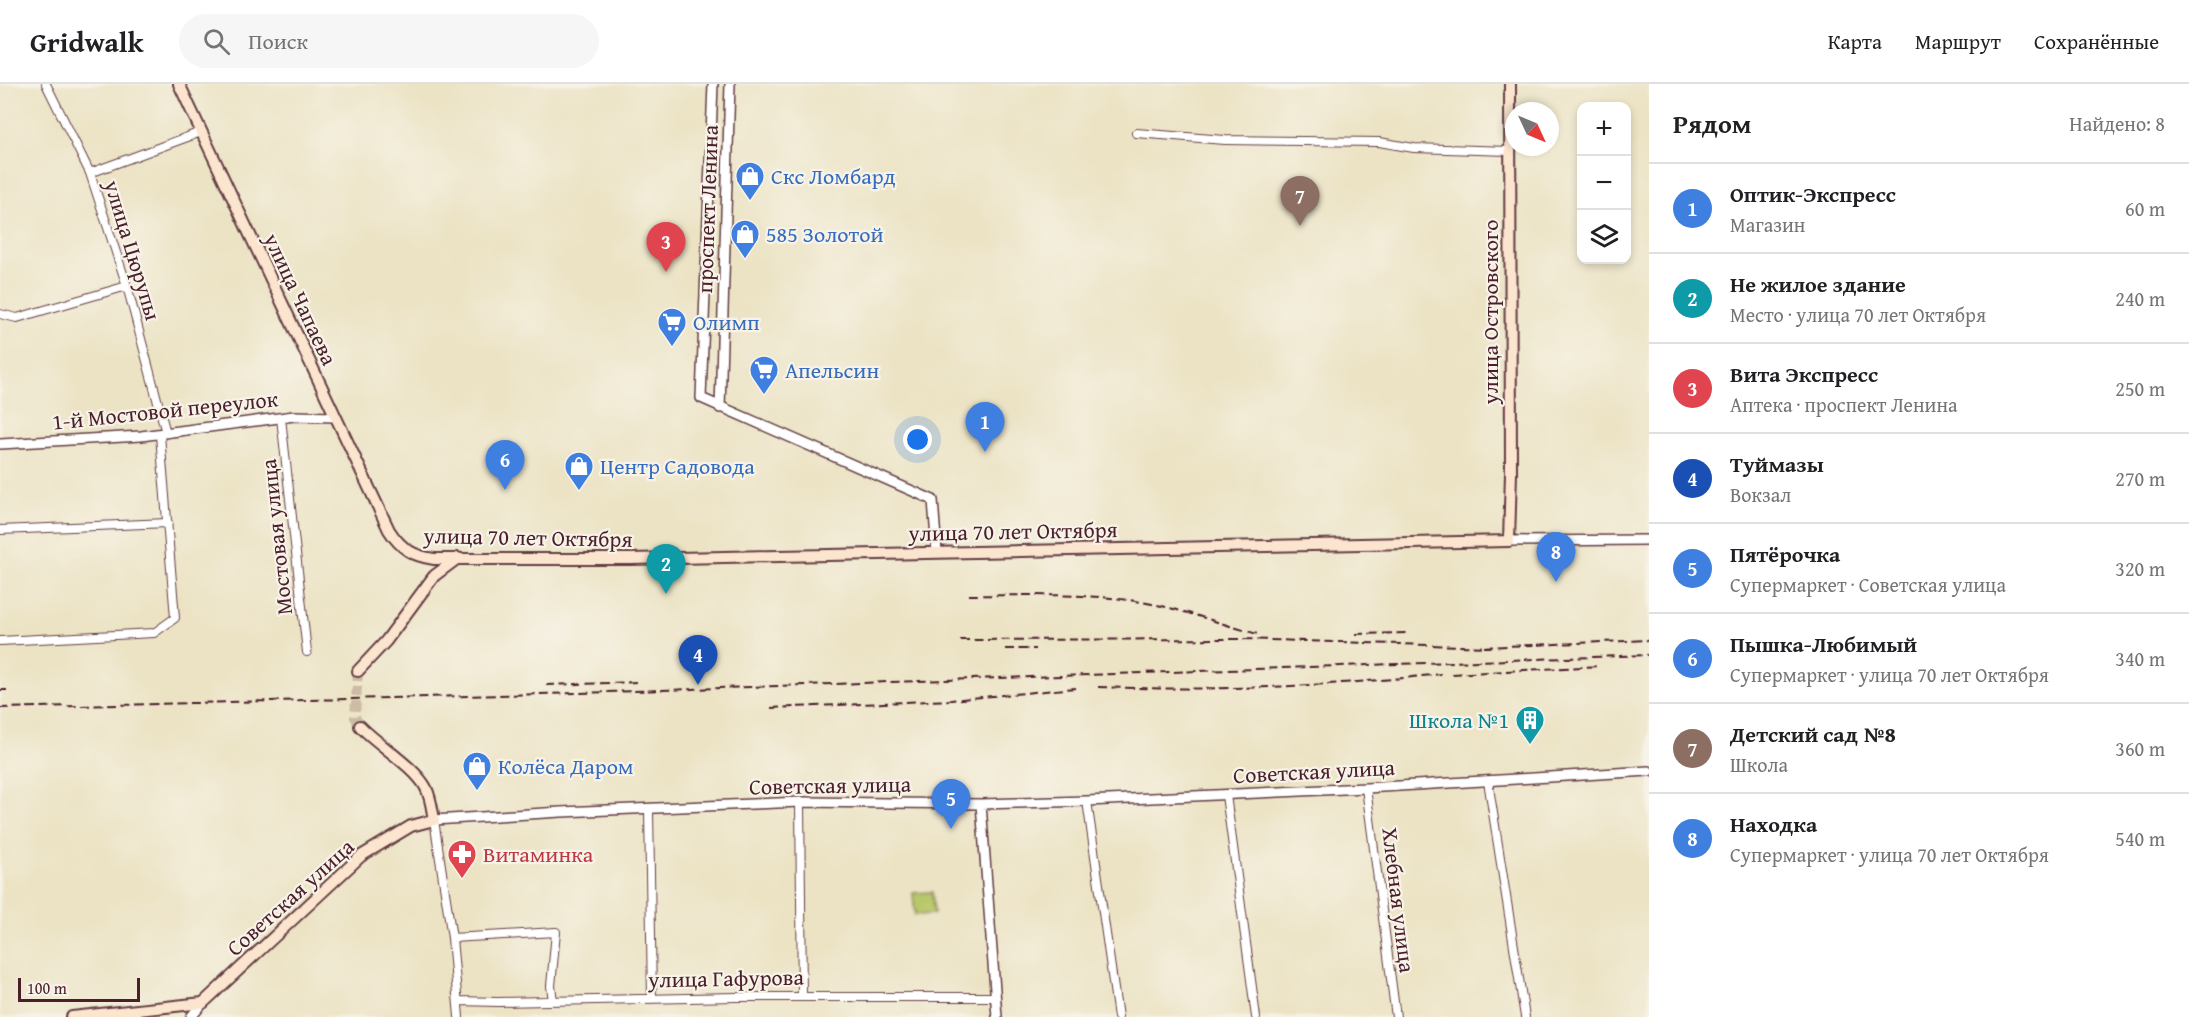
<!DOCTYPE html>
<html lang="ru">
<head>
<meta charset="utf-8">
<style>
  :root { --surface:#fff; --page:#f6f6f6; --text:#202124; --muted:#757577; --line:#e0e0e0; --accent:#b5179e }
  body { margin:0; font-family:"Gentium Book Plus",serif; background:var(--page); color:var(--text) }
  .controls { position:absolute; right:18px; top:18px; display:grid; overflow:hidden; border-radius:12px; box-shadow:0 3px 9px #0003 }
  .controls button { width:54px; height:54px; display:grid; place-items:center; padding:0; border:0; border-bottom:2px solid var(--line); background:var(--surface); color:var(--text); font:30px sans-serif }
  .compass { position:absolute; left:1505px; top:18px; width:54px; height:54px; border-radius:50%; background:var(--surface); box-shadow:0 3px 9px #0003; rotate:134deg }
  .scale { position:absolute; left:18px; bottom:15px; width:122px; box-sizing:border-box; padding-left:6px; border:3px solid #4a1f2b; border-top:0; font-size:16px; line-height:21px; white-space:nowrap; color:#4a1f2b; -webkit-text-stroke:4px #f7f3e8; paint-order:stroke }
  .you { position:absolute; left:918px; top:356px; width:21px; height:21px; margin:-15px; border:4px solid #fff; border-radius:50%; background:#1a73e8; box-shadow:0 0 0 9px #1a73e833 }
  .badge { display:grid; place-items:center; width:39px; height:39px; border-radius:50%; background:var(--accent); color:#fff; font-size:20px; font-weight:700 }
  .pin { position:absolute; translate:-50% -50px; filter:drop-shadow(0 2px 3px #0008) }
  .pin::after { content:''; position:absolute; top:32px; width:21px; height:18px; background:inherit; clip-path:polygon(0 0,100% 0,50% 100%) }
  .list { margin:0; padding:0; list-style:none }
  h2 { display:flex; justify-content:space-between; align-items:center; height:78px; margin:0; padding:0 24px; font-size:26px }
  h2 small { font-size:20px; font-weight:400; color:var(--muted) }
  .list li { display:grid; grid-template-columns:39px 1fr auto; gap:18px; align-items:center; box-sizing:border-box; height:90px; padding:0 24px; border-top:2px solid var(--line) }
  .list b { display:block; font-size:22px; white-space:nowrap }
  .list p { margin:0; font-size:20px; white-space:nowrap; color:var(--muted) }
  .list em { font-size:20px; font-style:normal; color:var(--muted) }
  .icon { flex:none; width:33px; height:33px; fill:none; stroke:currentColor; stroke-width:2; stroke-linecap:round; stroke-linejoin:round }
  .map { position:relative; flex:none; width:1649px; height:933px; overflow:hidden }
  header { display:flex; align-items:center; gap:36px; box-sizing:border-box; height:84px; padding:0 30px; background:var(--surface); border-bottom:2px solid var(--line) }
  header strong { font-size:28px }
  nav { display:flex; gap:33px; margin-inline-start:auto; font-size:21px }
  .search { width:420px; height:54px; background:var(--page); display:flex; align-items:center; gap:15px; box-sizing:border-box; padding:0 21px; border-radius:33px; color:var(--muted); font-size:22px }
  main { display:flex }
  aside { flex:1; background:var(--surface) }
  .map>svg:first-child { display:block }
  .park { fill:#b8c76a; stroke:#81734a; stroke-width:1.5 }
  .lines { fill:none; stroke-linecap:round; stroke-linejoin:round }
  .secondary-tunnel { stroke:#ccbca5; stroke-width:10; stroke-dasharray:10 5; stroke-linecap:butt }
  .minor-casing { stroke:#623c42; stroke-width:10 }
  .tertiary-casing { stroke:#623c42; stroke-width:12 }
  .secondary-casing { stroke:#623c42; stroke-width:14 }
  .minor { stroke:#fff; stroke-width:8 }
  .tertiary { stroke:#fff; stroke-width:9 }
  .secondary { stroke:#fce5cf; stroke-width:10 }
  .rail { stroke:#4a1f2b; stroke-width:2; stroke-dasharray:9 4.5; stroke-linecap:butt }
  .labels { text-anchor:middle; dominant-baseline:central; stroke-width:4.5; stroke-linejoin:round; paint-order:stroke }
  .shop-label { font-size:22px; fill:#366cbe; stroke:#f7f3e8; text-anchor:start }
  .street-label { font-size:22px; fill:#4a1f2b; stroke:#f7f3e8 }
  .culture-label { font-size:22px; fill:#0d838f; stroke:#f7f3e8; text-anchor:end }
  .health-label { font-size:22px; fill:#be3a42; stroke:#f7f3e8; text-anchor:start }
</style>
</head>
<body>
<header>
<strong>Gridwalk</strong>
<div class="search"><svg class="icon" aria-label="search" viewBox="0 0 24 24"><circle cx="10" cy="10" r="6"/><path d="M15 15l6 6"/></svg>Поиск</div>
<nav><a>Карта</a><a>Маршрут</a><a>Сохранённые</a></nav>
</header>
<main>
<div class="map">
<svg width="1649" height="933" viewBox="0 0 1649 933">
  <rect width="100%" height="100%" fill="#f7f3e8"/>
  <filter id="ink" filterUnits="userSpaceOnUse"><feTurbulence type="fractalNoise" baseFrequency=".0167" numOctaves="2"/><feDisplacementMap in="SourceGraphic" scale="12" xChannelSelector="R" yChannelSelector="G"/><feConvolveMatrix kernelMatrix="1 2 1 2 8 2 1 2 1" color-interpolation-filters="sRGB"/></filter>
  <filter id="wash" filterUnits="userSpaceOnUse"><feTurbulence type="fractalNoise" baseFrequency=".008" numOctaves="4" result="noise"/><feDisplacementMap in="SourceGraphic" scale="24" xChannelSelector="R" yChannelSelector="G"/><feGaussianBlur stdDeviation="1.35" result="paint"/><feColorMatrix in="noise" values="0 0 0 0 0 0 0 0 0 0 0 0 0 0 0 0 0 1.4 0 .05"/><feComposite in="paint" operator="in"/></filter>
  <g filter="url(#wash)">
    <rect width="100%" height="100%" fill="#ece3c4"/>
    <path class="park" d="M932 808 934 830 915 831 913 809Z"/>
  </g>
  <g filter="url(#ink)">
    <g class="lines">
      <path class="secondary-tunnel" d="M358 587 355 633 360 642"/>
      <g class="minor-casing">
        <path id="minor" d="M46 0 90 89 127 202 166 349
          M1136 49 1225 56 1379 58 1414 64 1509 67
          M90 89 201 48
          M0 230 17 234 127 202
          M281 334 307 568
          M0 446 168 439
          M0 557 154 549 175 534 160 351
          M1488 697 1525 933
          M1366 704 1396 933
          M1226 711 1256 933
          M1087 717 1118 933
          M800 718 802 913
          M649 726 652 915
          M434 736 452 854 459 933
          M452 854 556 848 551 902 553 917
          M458 917 498 918 736 913H995"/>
      </g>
      <g class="tertiary-casing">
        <path id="tertiary" d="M713 0 701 314 933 416 937 468
          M720 324 730 0
          M0 360 141 352 294 332 335 333
          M1509 457 1649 456
          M981 720 997 933
          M434 736 561 728 800 718 981 720 1087 717 1366 704 1649 687
          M191 933 203 919"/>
      </g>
      <g class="secondary-casing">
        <path id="secondary" d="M179 0 389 446C401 465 413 472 434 475H630L1509 457 1511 389 1510 0
          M358 587 386 557 434 492 458 474
          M72 933 203 919 361 772 411 742 434 736C432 725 431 714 426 704 415 683 377 660 360 642"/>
      </g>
      <use href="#minor" class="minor"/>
      <use href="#tertiary" class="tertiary"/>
      <use href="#secondary" class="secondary"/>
      <path class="rail" d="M969 511C1028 512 1095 508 1152 520 1188 527 1223 541 1258 550
        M1356 550 1410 549
        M960 556 1242 555 1491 563
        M1484 563 1649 556
        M1005 565H1035
        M1452 590 1599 582
        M546 601 639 598
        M1098 603C1216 607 1325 603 1441 590
        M0 606H7
        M0 624 580 609 1649 571
        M771 624 951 616 1076 604"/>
    </g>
  </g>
  <defs>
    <g id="shop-pin" transform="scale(1.5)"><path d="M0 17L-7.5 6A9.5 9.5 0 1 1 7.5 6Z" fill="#3f7fe0" stroke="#f7f3e8"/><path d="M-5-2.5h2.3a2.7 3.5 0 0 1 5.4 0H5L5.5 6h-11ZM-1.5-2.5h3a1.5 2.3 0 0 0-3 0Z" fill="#fff"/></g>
    <g id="supermarket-pin" transform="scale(1.5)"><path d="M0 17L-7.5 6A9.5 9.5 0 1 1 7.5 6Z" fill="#3f7fe0" stroke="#f7f3e8"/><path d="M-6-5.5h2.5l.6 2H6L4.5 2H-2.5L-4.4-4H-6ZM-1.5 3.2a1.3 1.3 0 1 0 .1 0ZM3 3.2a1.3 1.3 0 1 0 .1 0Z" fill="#fff"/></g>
    <g id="building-pin" transform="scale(1.5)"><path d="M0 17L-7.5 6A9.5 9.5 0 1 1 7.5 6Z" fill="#0f9aa8" stroke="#f7f3e8"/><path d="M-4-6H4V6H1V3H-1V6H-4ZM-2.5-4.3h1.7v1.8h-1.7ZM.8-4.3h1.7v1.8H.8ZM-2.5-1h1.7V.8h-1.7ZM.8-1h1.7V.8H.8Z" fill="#fff"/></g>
    <g id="pharmacy-pin" transform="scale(1.5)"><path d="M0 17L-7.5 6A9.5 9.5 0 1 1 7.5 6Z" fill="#e0444e" stroke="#f7f3e8"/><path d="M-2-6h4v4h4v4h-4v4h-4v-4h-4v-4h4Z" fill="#fff"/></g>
  </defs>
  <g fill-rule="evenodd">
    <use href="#shop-pin" x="750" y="92"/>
    <use href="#shop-pin" x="745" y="150"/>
    <use href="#supermarket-pin" x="672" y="238"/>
    <use href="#supermarket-pin" x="764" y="286"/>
    <use href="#shop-pin" x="579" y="382"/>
    <use href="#building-pin" x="1530" y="636"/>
    <use href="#shop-pin" x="477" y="682"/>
    <use href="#pharmacy-pin" x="462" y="770"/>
  </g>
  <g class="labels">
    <g class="shop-label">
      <text x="771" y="92">Скс Ломбард</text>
      <text x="766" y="150">585 Золотой</text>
      <text x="693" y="238">Олимп</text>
      <text x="785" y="286">Апельсин</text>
      <text x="600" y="382">Центр Садовода</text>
      <text x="498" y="682">Колёса Даром</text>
    </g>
    <g class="street-label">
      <text transform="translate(707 125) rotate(-88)">проспект Ленина</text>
      <text transform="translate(133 166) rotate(73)">улица Цюрупы</text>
      <text transform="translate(301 215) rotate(65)">улица Чапаева</text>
      <text transform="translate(1490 228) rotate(-90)">улица Островского</text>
      <text transform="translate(165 326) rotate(-6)">1-й Мостовой переулок</text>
      <text transform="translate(1013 447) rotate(-1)">улица 70 лет Октября</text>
      <text transform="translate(276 453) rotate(-96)">Мостовая улица</text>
      <text transform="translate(528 453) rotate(1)">улица 70 лет Октября</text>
      <text transform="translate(1314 687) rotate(-3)">Советская улица</text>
      <text transform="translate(830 701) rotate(-1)">Советская улица</text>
      <text transform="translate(290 813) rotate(-42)">Советская улица</text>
      <text transform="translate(1399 816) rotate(83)">Хлебная улица</text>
      <text transform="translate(726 894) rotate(-1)">улица Гафурова</text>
    </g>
    <g class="culture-label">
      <text x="1509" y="636">Школа №1</text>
    </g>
    <g class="health-label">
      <text x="483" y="770">Витаминка</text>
    </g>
  </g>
</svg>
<div class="controls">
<button>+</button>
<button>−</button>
<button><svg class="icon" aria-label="layers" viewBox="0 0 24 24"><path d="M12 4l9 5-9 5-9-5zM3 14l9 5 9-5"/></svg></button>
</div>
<svg class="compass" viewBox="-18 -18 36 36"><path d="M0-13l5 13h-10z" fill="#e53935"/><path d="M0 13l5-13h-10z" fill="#757577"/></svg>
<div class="scale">100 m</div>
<div class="you"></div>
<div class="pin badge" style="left:985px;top:368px;background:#3f7fe0">1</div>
<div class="pin badge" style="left:666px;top:510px;background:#0f9aa8">2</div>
<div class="pin badge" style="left:666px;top:188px;background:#e0444e">3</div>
<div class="pin badge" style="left:698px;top:601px;background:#1a4fb4">4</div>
<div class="pin badge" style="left:951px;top:745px;background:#3f7fe0">5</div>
<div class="pin badge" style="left:505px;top:406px;background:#3f7fe0">6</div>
<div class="pin badge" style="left:1300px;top:142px;background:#8d6e63">7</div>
<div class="pin badge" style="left:1556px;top:498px;background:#3f7fe0">8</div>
</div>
<aside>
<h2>Рядом<small>Найдено: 8</small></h2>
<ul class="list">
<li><span class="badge" style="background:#3f7fe0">1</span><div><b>Оптик-Экспресс</b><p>Магазин</p></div><em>60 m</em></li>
<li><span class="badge" style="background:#0f9aa8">2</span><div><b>Не жилое здание</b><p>Место · улица 70 лет Октября</p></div><em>240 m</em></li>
<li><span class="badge" style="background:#e0444e">3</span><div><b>Вита Экспресс</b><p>Аптека · проспект Ленина</p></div><em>250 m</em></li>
<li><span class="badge" style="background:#1a4fb4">4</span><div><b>Туймазы</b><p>Вокзал</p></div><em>270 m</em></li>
<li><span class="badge" style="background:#3f7fe0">5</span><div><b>Пятёрочка</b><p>Супермаркет · Советская улица</p></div><em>320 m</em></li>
<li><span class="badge" style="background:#3f7fe0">6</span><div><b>Пышка-Любимый</b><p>Супермаркет · улица 70 лет Октября</p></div><em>340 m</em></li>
<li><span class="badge" style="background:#8d6e63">7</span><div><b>Детский сад №8</b><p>Школа</p></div><em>360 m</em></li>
<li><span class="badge" style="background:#3f7fe0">8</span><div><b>Находка</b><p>Супермаркет · улица 70 лет Октября</p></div><em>540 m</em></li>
</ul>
</aside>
</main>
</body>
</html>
